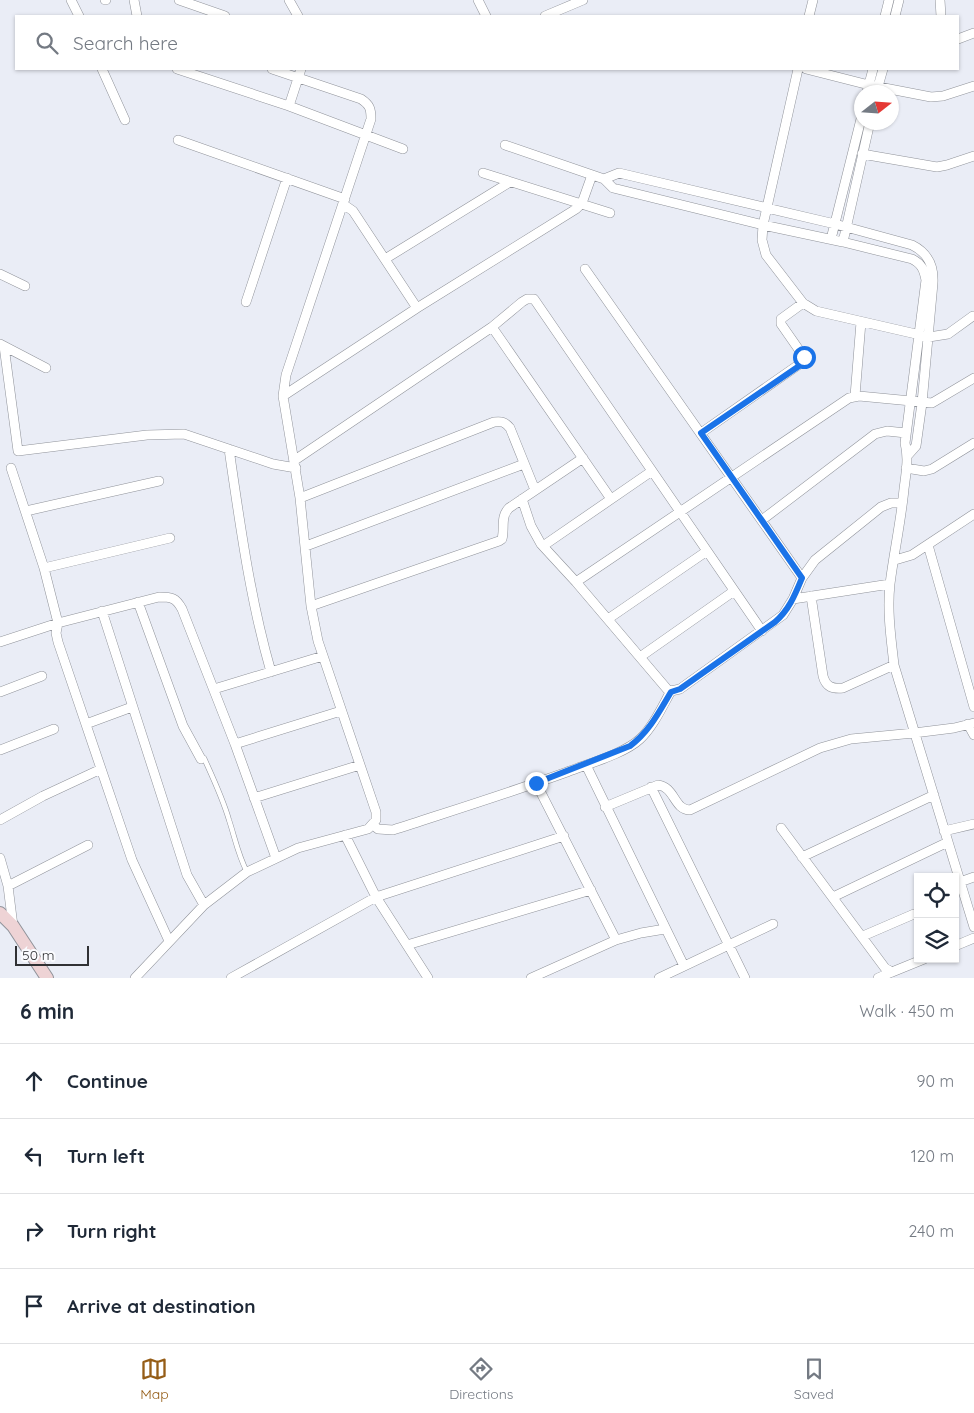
<!DOCTYPE html>
<html lang="en">
<head>
<meta charset="utf-8">
<style>
  :root { --surface:#fff; --page:#f6f6f7; --text:#1f2937; --muted:#747a83; --line:#e0e1e3; --accent:#955d17 }
  body { margin:0; font-family:Quicksand,sans-serif; background:var(--page); color:var(--text) }
  .controls { position:absolute; right:15px; bottom:15px; display:grid; overflow:hidden; border-radius:0px; box-shadow:0 1px 4px #0004 }
  .controls button { width:45px; height:45px; display:grid; place-items:center; padding:0; border:0; border-bottom:1px solid var(--line); background:var(--surface); color:var(--text); font:25px sans-serif }
  .compass { position:absolute; left:854px; top:85px; width:45px; height:45px; border-radius:50%; background:var(--surface); box-shadow:0 1px 4px #0004; rotate:73deg }
  .scale { position:absolute; left:15px; bottom:12px; width:74px; box-sizing:border-box; padding-left:5px; border:2px solid #303134; border-top:0; font-size:14px; line-height:18px; white-space:nowrap; color:#303134; -webkit-text-stroke:4px #fafbfe; paint-order:stroke }
  .stop { position:absolute; width:15px; height:15px; margin:-11px; border:4px solid #1a73e8; border-radius:50%; background:#fff }
  .stop.end { background:#1a73e8; border-color:#fff; box-shadow:0 1px 5px #0008 }
  .list { margin:0; padding:0; list-style:none }
  h2 { display:flex; justify-content:space-between; align-items:center; height:65px; margin:0; padding:0 20px; font-size:21px }
  h2 small { font-size:16px; font-weight:400; color:var(--muted) }
  .list li { display:grid; grid-template-columns:32px 1fr auto; gap:15px; align-items:center; box-sizing:border-box; height:75px; padding:0 20px; border-top:1px solid var(--line) }
  .list b { display:block; font-size:19px; white-space:nowrap }
  .list em { font-size:16px; font-style:normal; color:var(--muted) }
  .icon { flex:none; width:28px; height:28px; fill:none; stroke:currentColor; stroke-width:2; stroke-linecap:round; stroke-linejoin:round }
  .map { position:relative; flex:none; width:974px; height:978px; overflow:hidden }
  .search { position:absolute; background:var(--surface); box-shadow:0 1px 4px #0004; left:15px; right:15px; top:15px; height:55px; display:flex; align-items:center; gap:12px; box-sizing:border-box; padding:0 18px; border-radius:0px; color:var(--muted); font-size:19px }
  .sheet { height:365px; background:var(--surface) }
  nav { display:flex; justify-content:space-around; align-items:center; box-sizing:border-box; height:70px; border-top:1px solid var(--line); background:var(--surface); font-size:14px; color:var(--muted) }
  nav a { display:grid; justify-items:center; gap:2px }
  nav .on { color:var(--accent) }
  .map>svg:first-child { display:block }
  .lines { fill:none; stroke-linecap:round; stroke-linejoin:round }
  .lane-casing { stroke:#90939a; stroke-width:5.5 }
  .street-casing { stroke:#90939a; stroke-width:10 }
  .secondary-casing { stroke:#90939a; stroke-width:14 }
  .lane { stroke:#fff; stroke-width:4.5 }
  .street { stroke:#fff; stroke-width:9 }
  .secondary { stroke:#eed3d5; stroke-width:12 }
  .route { stroke:#1a73e8; stroke-width:6 }
</style>
</head>
<body>
<div class="map">
<svg width="974" height="978" viewBox="0 0 974 978">
  <rect width="100%" height="100%" fill="#eaedf6"/>
  <g class="lines">
    <g class="lane-casing">
      <path id="lane" d="M204 758C213 778 223 799 229 820 235 838 238 855 247 872"/>
    </g>
    <g class="street-casing">
      <path id="street" d="M71 0 79 16
        M105 0H106
        M134 0 137 16
        M179 0 225 16
        M289 0 298 16
        M478 0 486 16
        M940 0 941 16
        M545 16 583 0
        M809 16 813 0
        M885 16 889 0
        M895 16 899 0
        M958 39 974 33
        M102 69 125 120
        M177 69 289 106 403 149
        M798 69 763 225 762 240 766 255 803 303 816 311 929 337 948 334 973 316
        M806 69 869 85 931 97 943 96 974 86
        M877 90 883 69
        M867 92 873 69
        M289 106 301 69
        M178 140 345 199
        M505 145 604 179 613 188 763 225 843 242 912 259C922 264 924 270 926 280L905 443C909 458 906 473 904 489 901 521 894 552 890 584 887 611 891 638 894 665L974 927
        M862 154 937 167 947 165 974 156
        M483 173 610 213
        M604 179 619 173 835 224 912 245C928 253 934 265 933 283L922 403 916 446 908 455
        M343 204 353 211 357 217 417 308
        M831 239 862 115
        M843 242 870 122
        M385 259 510 182
        M585 269 802 578
        M0 274 25 286
        M246 302 287 178
        M492 327 611 499
        M0 344 46 368
        M4 346 18 451 147 435 184 434 273 464 296 468
        M283 396 417 308 576 209 582 203 592 175
        M855 396 861 322
        M701 433 804 361V357L781 324V319L803 303
        M229 449C240 524 250 599 271 672
        M295 460 492 327 522 302 527 299H534L762 631
        M906 468 924 471 932 469 974 443
        M300 498 494 422C502 421 505 422 510 428L535 490
        M522 499 531 526 541 544 576 582 667 689 671 691 680 689 783 615 793 599 802 578 815 560 881 507 891 503H902
        M26 511 159 481
        M762 520 875 434 887 431 906 433
        M928 545 974 707
        M306 546 524 464
        M543 546 652 471
        M895 560 912 555 974 514
        M44 568 170 538
        M576 582 849 398 859 396 932 403 974 378
        M811 596 823 676C826 687 832 689 843 688L894 665
        M793 599 890 584
        M138 602 183 726 201 759
        M311 606 499 541 502 539C505 528 500 517 509 508L583 458
        M102 611 187 875 204 905
        M608 619 707 551
        M0 642 58 623 44 568 11 468
        M640 657 734 591
        M214 689 323 656
        M0 692 42 676
        M86 724 132 707
        M968 724 974 735
        M235 744 341 711
        M0 750 54 729
        M586 765 684 966
        M536 783 616 940
        M651 787 745 978
        M254 798 360 765
        M605 807 658 785C675 787 674 810 690 810L820 748 851 739 914 733 954 728 974 723
        M0 820 43 796 101 769
        M373 825 378 829 393 830C451 811 509 793 567 772 587 764 624 754 640 739 653 727 662 707 671 691
        M781 828 885 968 892 972 924 959
        M944 831 974 824
        M345 835 376 897 428 978
        M802 857 934 795
        M0 858 8 886 13 926
        M960 882 974 877
        M8 886 88 845
        M833 897 948 842
        M863 936 914 914
        M169 941 132 860 58 642 56 633 58 623 159 597C172 597 176 598 182 609L235 744 276 858
        M407 945 591 890
        M955 946 974 938
        M135 978 204 905 247 872 298 848 368 829 376 820V812L318 641 311 606 300 498 283 396 286 375 371 119C371 109 370 105 361 99L272 69
        M231 978 376 897 564 836
        M531 978 616 940 641 933 665 929
        M659 978 773 924
        M878 978 892 972"/>
    </g>
    <g class="secondary-casing">
      <path id="secondary" d="M0 913 13 926 47 978"/>
    </g>
    <use href="#lane" class="lane"/>
    <use href="#street" class="street"/>
    <use href="#secondary" class="secondary"/>
  </g>
  <g class="lines">
    <path class="route" d="M536 783 630 746C649 732 659 712 671 692L680 689 775 622C789 610 795 595 802 578L701 433 802 364 804 357"/>
  </g>
</svg>
<div class="controls">
<button><svg class="icon" aria-label="locate" viewBox="0 0 24 24"><circle cx="12" cy="12" r="6"/><path d="M12 2v4M12 18v4M2 12h4M18 12h4"/></svg></button>
<button><svg class="icon" aria-label="layers" viewBox="0 0 24 24"><path d="M12 4l9 5-9 5-9-5zM3 14l9 5 9-5"/></svg></button>
</div>
<svg class="compass" viewBox="-18 -18 36 36"><path d="M0-13l5 13h-10z" fill="#e53935"/><path d="M0 13l5-13h-10z" fill="#747a83"/></svg>
<div class="scale">50 m</div>
<div class="stop" style="left:804px;top:357px"></div>
<div class="stop end" style="left:536px;top:783px"></div>
<div class="search"><svg class="icon" aria-label="search" viewBox="0 0 24 24"><circle cx="10" cy="10" r="6"/><path d="M15 15l6 6"/></svg>Search here</div>
</div>
<section class="sheet">
<h2>6 min<small>Walk · 450 m</small></h2>
<ul class="list">
<li><svg class="icon" aria-label="ahead" viewBox="0 0 24 24"><path d="M12 20V5M6 11l6-6 6 6"/></svg><div><b>Continue</b></div><em>90 m</em></li>
<li><svg class="icon" aria-label="left" viewBox="0 0 24 24"><path d="M17 20v-9H6M10 6l-5 5 5 5"/></svg><div><b>Turn left</b></div><em>120 m</em></li>
<li><svg class="icon" aria-label="right" viewBox="0 0 24 24"><path d="M7 20v-9h11M14 6l5 5-5 5"/></svg><div><b>Turn right</b></div><em>240 m</em></li>
<li><svg class="icon" aria-label="arrive" viewBox="0 0 24 24"><path d="M6 21V4h12l-3 4 3 4H6"/></svg><div><b>Arrive at destination</b></div></li>
</ul>
</section>
<nav>
<a class="on"><svg class="icon" aria-label="map" viewBox="0 0 24 24"><path d="M3 6l6-2 6 2 6-2v14l-6 2-6-2-6 2zM9 4v14M15 6v14"/></svg>Map</a>
<a><svg class="icon" aria-label="directions" viewBox="0 0 24 24"><path d="M12 3l9 9-9 9-9-9zM9 14v-3h6M13 9l2 2-2 2"/></svg>Directions</a>
<a><svg class="icon" aria-label="saved" viewBox="0 0 24 24"><path d="M7 4h10v16l-5-4-5 4z"/></svg>Saved</a>
</nav>
</body>
</html>
